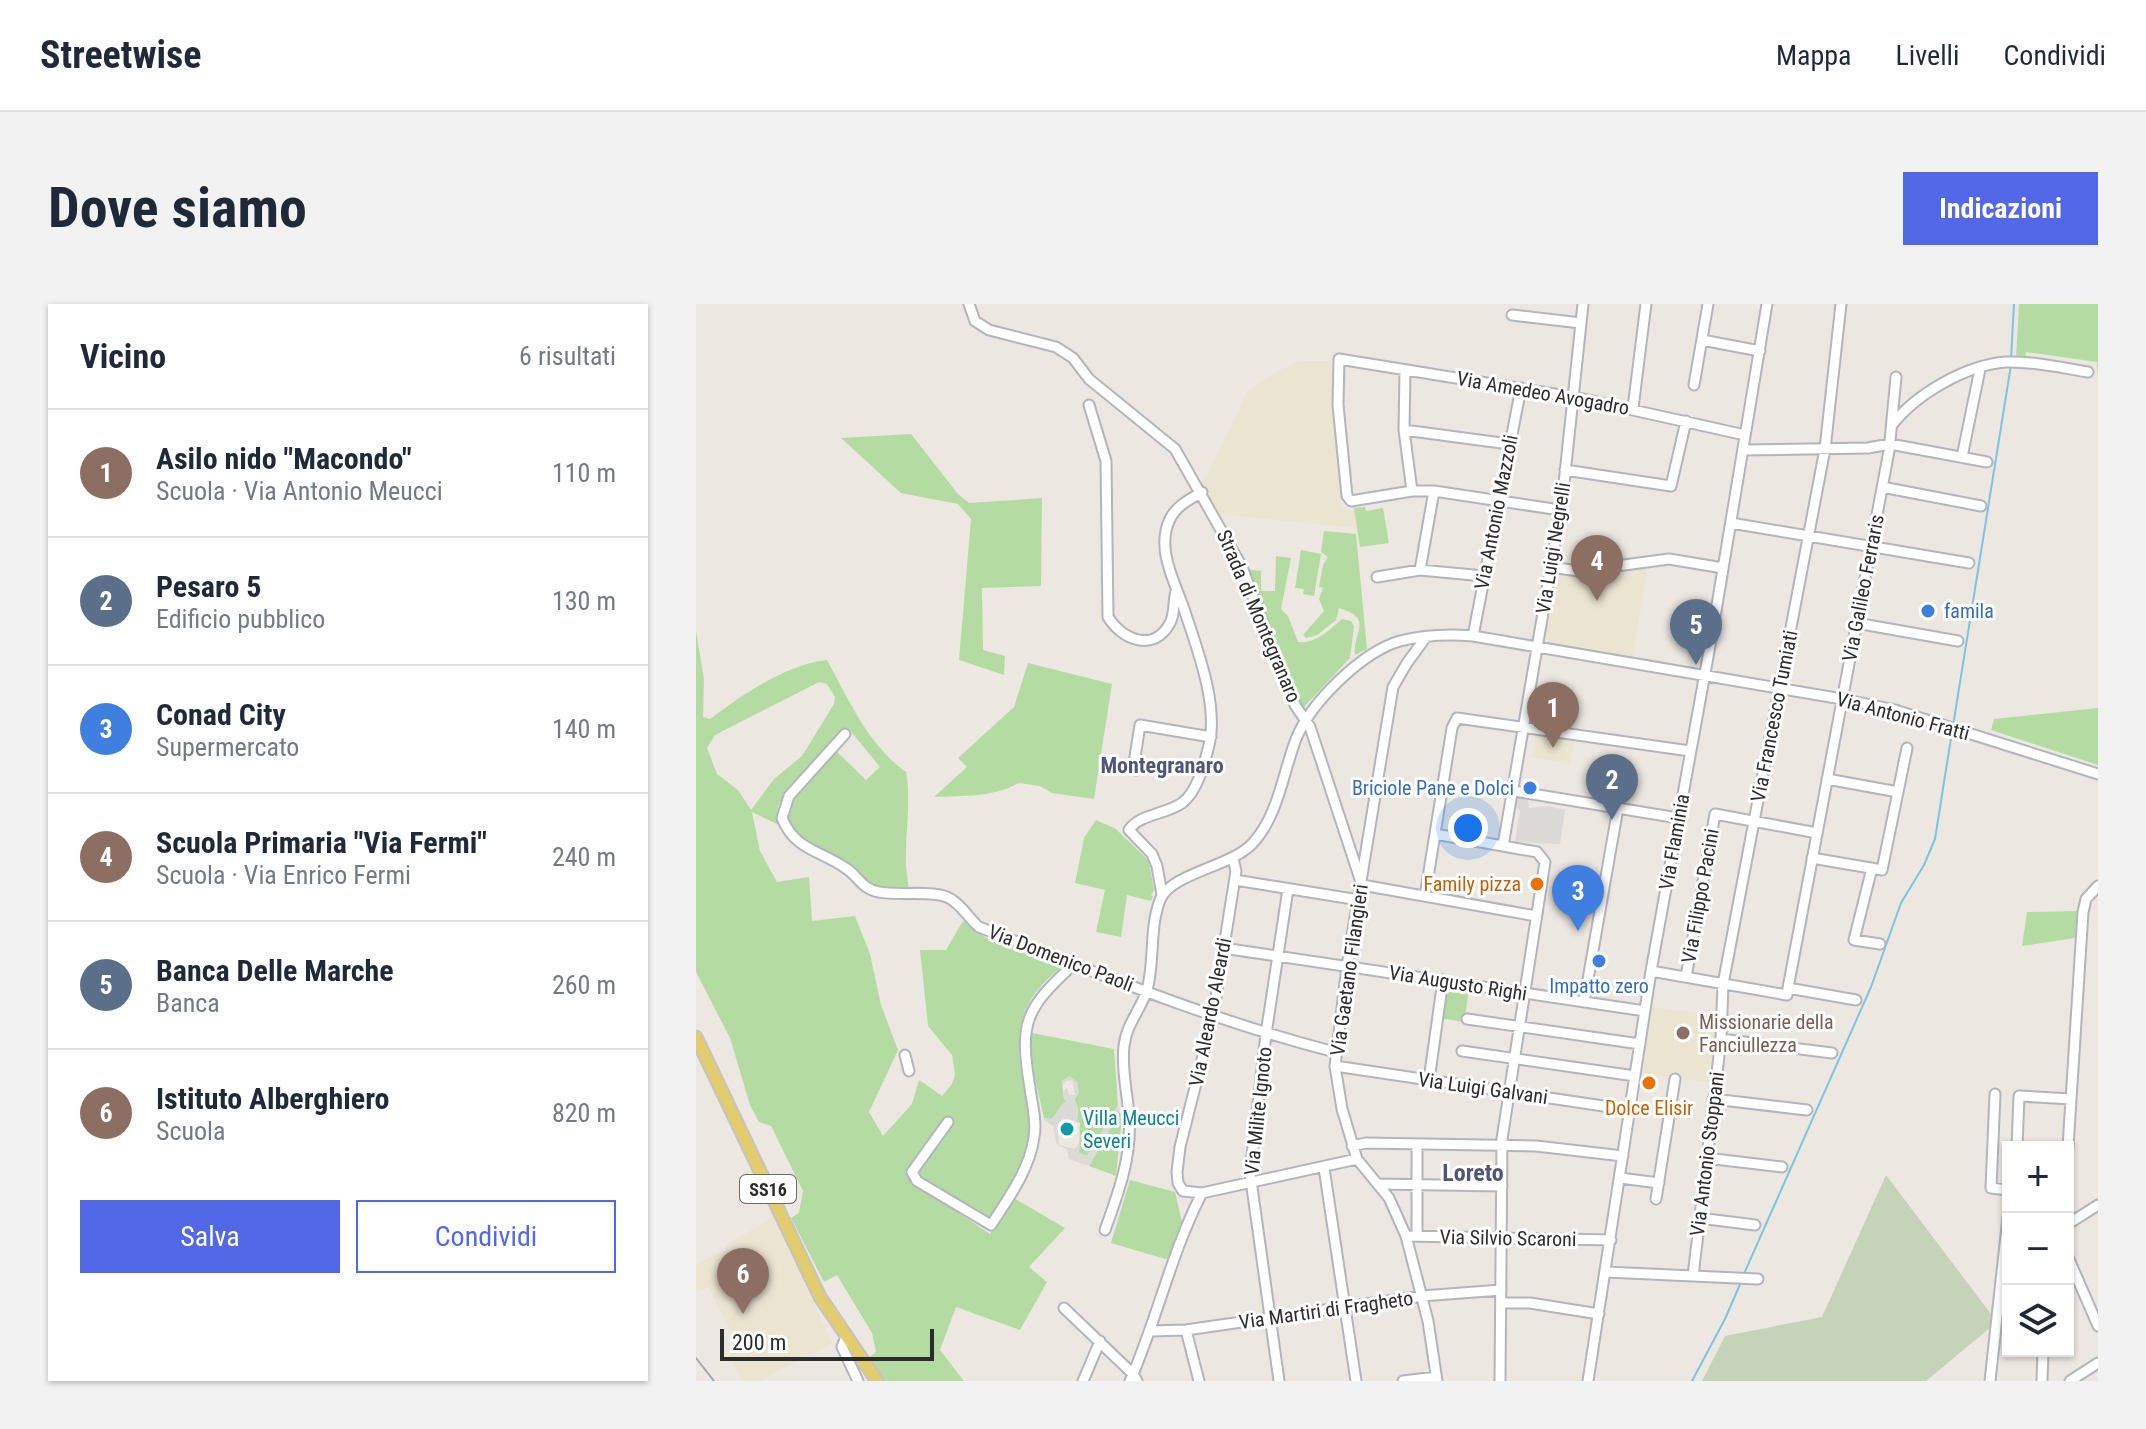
<!DOCTYPE html>
<html lang="it">
<head>
<meta charset="utf-8">
<style>
  :root { --surface:#fff; --page:#f2f2f3; --text:#1f2937; --muted:#747a83; --line:#e0e1e3; --accent:#5268e7 }
  body { margin:0; font-family:"Roboto Condensed",sans-serif; background:var(--page); color:var(--text) }
  .controls { position:absolute; right:24px; bottom:24px; display:grid; overflow:hidden; border-radius:0px; box-shadow:0 2px 6px #0004 }
  .controls button { width:72px; height:72px; display:grid; place-items:center; padding:0; border:0; border-bottom:2px solid var(--line); background:var(--surface); color:var(--text); font:40px sans-serif }
  .scale { position:absolute; left:24px; bottom:20px; width:214px; box-sizing:border-box; padding-left:8px; border:4px solid #2c2c2c; border-top:0; font-size:22px; line-height:28px; white-space:nowrap; color:#2c2c2c; -webkit-text-stroke:6px #fff; paint-order:stroke }
  .you { position:absolute; left:772px; top:524px; width:28px; height:28px; margin:-20px; border:6px solid #fff; border-radius:50%; background:#1a73e8; box-shadow:0 0 0 12px #1a73e833 }
  .badge { display:grid; place-items:center; width:52px; height:52px; border-radius:50%; background:var(--accent); color:#fff; font-size:26px; font-weight:700 }
  .pin { position:absolute; translate:-50% -66px; filter:drop-shadow(0 2px 4px #0008) }
  .pin::after { content:''; position:absolute; top:42px; width:28px; height:24px; background:inherit; clip-path:polygon(0 0,100% 0,50% 100%) }
  .list { margin:0; padding:0; list-style:none }
  h2 { display:flex; justify-content:space-between; align-items:center; height:104px; margin:0; padding:0 32px; font-size:34px }
  h2 small { font-size:26px; font-weight:400; color:var(--muted) }
  .list li { display:grid; grid-template-columns:52px 1fr auto; gap:24px; align-items:center; box-sizing:border-box; height:128px; padding:0 32px; border-top:2px solid var(--line) }
  .list b { display:block; font-size:30px; white-space:nowrap }
  .list p { margin:0; font-size:26px; white-space:nowrap; color:var(--muted) }
  .list em { font-size:26px; font-style:normal; color:var(--muted) }
  .actions { display:flex; gap:16px; padding:24px 32px }
  .actions a { flex:1; padding:18px 0; border:2px solid var(--accent); border-radius:0px; text-align:center; font-size:28px; color:var(--accent) }
  .actions .main { background:var(--accent); color:#fff }
  .icon { flex:none; width:44px; height:44px; fill:none; stroke:currentColor; stroke-width:2; stroke-linecap:round; stroke-linejoin:round }
  .map { position:relative; flex:none; width:1402px; height:1077px; overflow:hidden; border-radius:0px }
  header { display:flex; align-items:center; gap:48px; box-sizing:border-box; height:112px; padding:0 40px; background:var(--surface); border-bottom:2px solid var(--line) }
  header strong { font-size:38px }
  nav { display:flex; gap:44px; margin-inline-start:auto; font-size:28px }
  .intro { display:flex; align-items:center; justify-content:space-between; box-sizing:border-box; height:192px; padding:0 48px }
  h1 { margin:0; font-size:56px }
  .button { padding:20px 36px; border-radius:0px; background:var(--accent); color:#fff; font-size:28px; font-weight:700 }
  main { display:flex; gap:48px; padding:0 48px }
  aside { flex:1; background:var(--surface); border-radius:0px; box-shadow:0 2px 6px #0004 }
  .map>svg:first-child { display:block }
  .education { fill:#ebe4d1 }
  .green { fill:#b4dca2; fill-rule:evenodd }
  .cemetery { fill:#c5d4b9 }
  .plaza { fill:#dcdad6 }
  .lines { fill:none; stroke-linecap:round; stroke-linejoin:round }
  .stream { stroke:#7ec4e2; stroke-width:2 }
  .minor-casing { stroke:#b3b5be; stroke-width:13 }
  .major-casing { stroke:#c4c4c4; stroke-width:15 }
  .minor { stroke:#fff; stroke-width:9 }
  .major { stroke:#e2cc6e; stroke-width:11 }
  .rail { stroke:#a3a5b4; stroke-width:2 }
  .shop-dot { fill:#3f7fe0; stroke:#fff; stroke-width:3 }
  .food-dot { fill:#e8710a; stroke:#fff; stroke-width:3 }
  .education-dot { fill:#8d6e63; stroke:#fff; stroke-width:3 }
  .culture-dot { fill:#0f9aa8; stroke:#fff; stroke-width:3 }
  .labels { text-anchor:middle; dominant-baseline:central; stroke-width:6; stroke-linejoin:round; paint-order:stroke }
  .shield { fill:#fff; stroke:#6b6b6b; stroke-width:2 }
  .shield-label { font-size:18px; font-weight:bold; fill:#2c2c2c }
  .street-label { font-size:20px; fill:#2c2c2c; stroke:#fff }
  .shop-label { font-size:20px; fill:#366cbe; stroke:#fff; text-anchor:start }
  .food-label { font-size:20px; fill:#c56008; stroke:#fff; text-anchor:end }
  .education-label { font-size:20px; fill:#785e54; stroke:#fff; text-anchor:start }
  .culture-label { font-size:20px; fill:#0d838f; stroke:#fff; text-anchor:start }
  .neighbourhood-label { font-size:22px; font-weight:bold; fill:#515678; stroke:#fff }
  .quarter-label { font-size:24px; font-weight:bold; fill:#515678; stroke:#fff }
</style>
</head>
<body>
<header>
<strong>Streetwise</strong>
<nav><a>Mappa</a><a>Livelli</a><a>Condividi</a></nav>
</header>
<div class="intro"><h1>Dove siamo</h1><a class="button">Indicazioni</a></div>
<main>
<aside>
<h2>Vicino<small>6 risultati</small></h2>
<ul class="list">
<li><span class="badge" style="background:#8d6e63">1</span><div><b>Asilo nido &quot;Macondo&quot;</b><p>Scuola · Via Antonio Meucci</p></div><em>110 m</em></li>
<li><span class="badge" style="background:#5c6f8a">2</span><div><b>Pesaro 5</b><p>Edificio pubblico</p></div><em>130 m</em></li>
<li><span class="badge" style="background:#3f7fe0">3</span><div><b>Conad City</b><p>Supermercato</p></div><em>140 m</em></li>
<li><span class="badge" style="background:#8d6e63">4</span><div><b>Scuola Primaria &quot;Via Fermi&quot;</b><p>Scuola · Via Enrico Fermi</p></div><em>240 m</em></li>
<li><span class="badge" style="background:#5c6f8a">5</span><div><b>Banca Delle Marche</b><p>Banca</p></div><em>260 m</em></li>
<li><span class="badge" style="background:#8d6e63">6</span><div><b>Istituto Alberghiero</b><p>Scuola</p></div><em>820 m</em></li>
</ul>
<div class="actions"><a class="main">Salva</a><a>Condividi</a></div>
</aside>
<div class="map">
<svg width="1402" height="1077" viewBox="0 0 1402 1077">
  <rect width="100%" height="100%" fill="#ece7e0"/>
  <path class="education" d="M604 57H635L645 203 659 208 661 224 523 210 503 181 513 168 551 88 582 67Z
    M952 262 937 352 847 336 859 266Z
    M840 427 879 432 874 460 836 453Z
    M957 703 1022 712 1015 779 947 769Z
    M77 913 136 1039 64 1077H46L33 1051 44 1044 12 983 0 989V961L31 945V941Z"/>
  <path class="green" d="M1323 0H1402V74L1401 58 1330 48 1329 55 1320 54Z
    M215 130 262 190 273 199 346 194 345 282 286 284 287 346 309 352 308 371 263 356 275 215 262 200 205 189 145 134Z
    M669 203 670 207 687 204 693 239 664 243 658 204Z
    M628 227 660 230 671 345 659 351C656 328 679 315 643 304L640 316 621 331 610 334 607 331 628 307 623 295 627 284 623 283 627 261 632 253 625 248Z
    M605 246 625 250 618 292 607 290 608 285 599 284Z
    M580 252 595 254 585 305 592 312 602 338C620 340 633 326 646 315L655 317 658 322 654 354 606 405 550 265 565 267V287H579Z
    M0 327 8 375 7 413 14 415C46 391 91 360 131 356 153 396 172 441 210 468 215 495 210 522 210 550 209 562 212 575 213 588L180 585 102 535 88 510 94 493 137 444 170 476 184 463 152 424C137 437 87 486 82 503 81 509 83 516 85 522L56 508 64 547 81 578 113 573 116 617 159 612 174 650 185 701 202 746 173 808 187 832 216 800 223 776 246 792 256 780 259 770 256 751 232 722 224 646H250L267 617 290 634 366 663C318 699 318 735 329 790 331 802 335 814 334 827 332 859 308 889 292 916L237 885 213 865 211 868 218 879 294 930 318 894 369 924 333 963 351 978 324 1026 260 1003 244 1046 268 1077H187L171 1055 180 1048 176 1029 141 971 128 978 95 914 103 909 107 887 75 822 63 818 54 801 34 734 0 668ZM123 378 131 380 139 393 138 400 106 452 78 475 55 506 42 486 21 470 11 444 19 431Z
    M332 359 416 380 398 495 356 489 344 482 323 479C298 493 267 492 238 493L271 463 262 454 318 403Z
    M1402 404V461L1295 426 1298 415Z
    M400 516 420 525 453 557 458 586 455 591 457 592 455 597 431 591 425 633 400 628 409 586 379 579 388 534Z
    M1381 607 1379 634 1326 642 1331 608Z
    M751 682 773 686 768 718 744 714Z
    M336 729 418 745 422 801 391 852 383 849 384 819 381 818 382 804 378 795 381 792V782L374 772 366 777 368 795 372 799 369 798 356 815 348 814 333 748Z
    M424 807 426 814 420 872 393 862Z
    M434 876 479 888 486 918 476 957 415 939Z"/>
  <path class="cemetery" d="M1190 871 1301 1018 1230 1077H1006L1029 1032 1126 1013Z"/>
  <path class="plaza" d="M825 493 832 494 833 504 852 502 869 506 864 540 819 538 824 506 817 501Z
    M374 772 381 778 383 789 378 795 382 804 381 818 367 814 362 819 363 841 379 845 384 837 383 849 391 852 422 801 424 807 393 862 373 855 371 845 361 841 357 822 348 816V814L356 815 367 799 372 798 368 795 367 787 371 784 373 791H379L376 776 370 777 366 783V777Z"/>
  <g class="lines">
    <path class="stream" d="M1315 55 1318 0
      M1257 422 1315 61
      M1047 972 1175 683 1205 599 1228 561 1239 535 1256 428
      M996 1077 1029 1015 1045 978"/>
    <g class="minor-casing">
      <path id="minor" d="M273 0 279 17 293 26 360 43 377 54 393 75 479 145 546 263 585 368 599 401 614 423 666 581
        M816 11 885 19
        M1006 36 1064 47
        M709 66 708 126 716 187
        M998 81 1012 0
        M393 101 410 157 412 313C426 336 458 349 474 319 479 310 477 298 480 287
        M937 104 950 0
        M1196 121C1220 90 1270 61 1310 58 1337 57 1366 64 1392 68
        M708 126 813 140
        M1047 146 1172 144 1194 140 1291 158
        M1266 153 1284 65
        M869 166 975 182 990 117
        M1186 183 1285 202
        M864 206 738 187H716L655 197 651 192 642 101 643 55 883 94 1049 131
        M1035 219 1273 259
        M854 263 883 267 973 255 1027 264
        M724 266 738 187
        M681 273 724 266 788 272
        M1160 319 1262 337
        M777 332 825 84
        M730 333 711 359 697 383 651 662 639 762 646 805 661 855 693 894 710 932 732 1017 741 1077
        M149 430 93 492 86 514C99 546 123 546 148 563 162 571 165 585 183 588 203 592 234 586 251 593 265 599 272 614 283 623 401 669 517 717 639 748
        M440 466 438 459 444 421 515 433
        M1131 475 1202 488
        M818 487 982 514
        M739 530 807 542
        M1116 554 1186 566 1211 444
        M537 555 540 567 517 712 484 843 481 868 482 879 487 887 506 889 661 855
        M1176 564 1158 636 1184 640
        M539 576 663 596
        M666 581 840 612
        M466 591 461 562 456 550 433 526C443 510 471 510 486 499 501 488 508 461 512 445 524 405 502 347 489 308 480 280 459 245 474 215 480 202 494 195 506 188
        M729 592 756 424 761 414 994 447
        M527 644 949 707
        M955 667 1091 691 1092 684
        M990 673 1019 510 1121 529
        M1092 684 1193 147 1200 73
        M1092 684 1160 696
        M888 698 922 504
        M771 715 944 740
        M1025 735 1136 749
        M766 747 939 772
        M209 751 213 767
        M639 762 934 806
        M733 776 747 676
        M1299 790 1295 884 1312 886
        M1017 795 1111 806
        M252 818 216 868 221 877 295 921C312 895 334 865 338 833 341 817 336 800 334 784 323 718 329 705 378 660
        M656 842 670 839 840 842 927 852
        M1321 843 1323 792 1375 795
        M1372 843 1387 608 1390 595 1402 582
        M1010 854 1086 863
        M628 864 660 1077
        M924 874 963 879
        M683 880 806 882
        M960 895 979 775
        M1003 914 1059 921
        M1372 920 1402 901
        M409 926C422 890 436 853 433 814 432 790 425 766 428 742 430 721 445 705 451 686 459 657 453 625 464 596 475 569 534 563 556 540 582 513 587 469 600 435 615 398 666 348 704 337 728 331 753 330 777 332L1146 395 1199 406 1402 470
        M710 932 915 936
        M721 932V840
        M1372 953 1402 1022
        M910 968 1062 975
        M997 972 1025 735 1027 680 1129 145 1145 0
        M805 999H834L903 1010
        M368 1004 437 1070 441 1077
        M490 1026 503 1077
        M455 1027 490 1026 726 992 805 986
        M150 1033 146 1043 162 1077
        M387 1077 404 1037
        M434 1077C461 1016 475 949 506 889
        M583 1077 554 869 570 730 592 585
        M707 1077 740 1073
        M804 1077 806 835 849 558 841 548 807 542 866 198 887 0
        M892 1077 955 667 1017 325 1071 0
        M1294 1077 1312 913
        M1346 1077 1347 1047
        M1374 1077 1402 1059"/>
    </g>
    <g class="major-casing">
      <path id="major" d="M0 733 124 993 181 1077"/>
    </g>
    <use href="#minor" class="minor"/>
    <use href="#major" class="major"/>
    <path class="rail" d="M0 1054 18 1077"/>
  </g>
  <g class="shop-dot">
    <circle cx="1232" cy="307" r="8"/>
    <circle cx="834" cy="484" r="8"/>
    <circle cx="903" cy="657" r="8"/>
  </g>
  <g class="food-dot">
    <circle cx="841" cy="580" r="8"/>
    <circle cx="953" cy="779" r="8"/>
  </g>
  <circle class="education-dot" cx="987" cy="729" r="8"/>
  <circle class="culture-dot" cx="371" cy="825" r="8"/>
  <g class="labels">
    <rect class="shield" x="44" y="871" width="56" height="28" rx="6"/>
    <g class="shield-label">
      <text x="72" y="885">SS16</text>
    </g>
    <g class="street-label">
      <text transform="translate(847 89) rotate(10)">Via Amedeo Avogadro</text>
      <text transform="translate(800 208) rotate(-79)">Via Antonio Mazzoli</text>
      <text transform="translate(857 244) rotate(-81)">Via Luigi Negrelli</text>
      <text transform="translate(1167 284) rotate(-79)">Via Galileo Ferraris</text>
      <text transform="translate(563 312) rotate(67)">Strada di Montegranaro</text>
      <text transform="translate(1078 412) rotate(-79)">Via Francesco Tumiati</text>
      <text transform="translate(1207 412) rotate(15)">Via Antonio Fratti</text>
      <text transform="translate(978 538) rotate(-80)">Via Flaminia</text>
      <text transform="translate(1004 592) rotate(-80)">Via Filippo Pacini</text>
      <text transform="translate(365 654) rotate(21)">Via Domenico Paoli</text>
      <text transform="translate(653 666) rotate(-82)">Via Gaetano Filangieri</text>
      <text transform="translate(762 679) rotate(9)">Via Augusto Righi</text>
      <text transform="translate(514 708) rotate(-79)">Via Aleardo Aleardi</text>
      <text transform="translate(787 784) rotate(8)">Via Luigi Galvani</text>
      <text transform="translate(562 807) rotate(-84)">Via Milite Ignoto</text>
      <text transform="translate(1011 850) rotate(-83)">Via Antonio Stoppani</text>
      <text transform="translate(812 934) rotate(1)">Via Silvio Scaroni</text>
      <text transform="translate(630 1006) rotate(-8)">Via Martiri di Fragheto</text>
    </g>
    <g class="shop-label">
      <text x="1248" y="307">famila</text>
      <text x="818" y="484" text-anchor="end">Briciole Pane e Dolci</text>
      <text x="903" y="682" text-anchor="middle">Impatto zero</text>
    </g>
    <g class="food-label">
      <text x="825" y="580">Family pizza</text>
      <text x="953" y="804" text-anchor="middle">Dolce Elisir</text>
    </g>
    <g class="education-label">
      <text x="1003" y="718">Missionarie della<tspan x="1003" dy="23">Fanciullezza</tspan></text>
    </g>
    <g class="culture-label">
      <text x="387" y="814">Villa Meucci<tspan x="387" dy="23">Severi</tspan></text>
    </g>
    <g class="neighbourhood-label">
      <text x="466" y="461">Montegranaro</text>
    </g>
    <g class="quarter-label">
      <text x="777" y="869">Loreto</text>
    </g>
  </g>
</svg>
<div class="controls">
<button>+</button>
<button>−</button>
<button><svg class="icon" aria-label="layers" viewBox="0 0 24 24"><path d="M12 4l9 5-9 5-9-5zM3 14l9 5 9-5"/></svg></button>
</div>
<div class="scale">200 m</div>
<div class="you"></div>
<div class="pin badge" style="left:857px;top:444px;background:#8d6e63">1</div>
<div class="pin badge" style="left:916px;top:516px;background:#5c6f8a">2</div>
<div class="pin badge" style="left:882px;top:627px;background:#3f7fe0">3</div>
<div class="pin badge" style="left:901px;top:297px;background:#8d6e63">4</div>
<div class="pin badge" style="left:1000px;top:361px;background:#5c6f8a">5</div>
<div class="pin badge" style="left:47px;top:1010px;background:#8d6e63">6</div>
</div>
</main>
</body>
</html>
